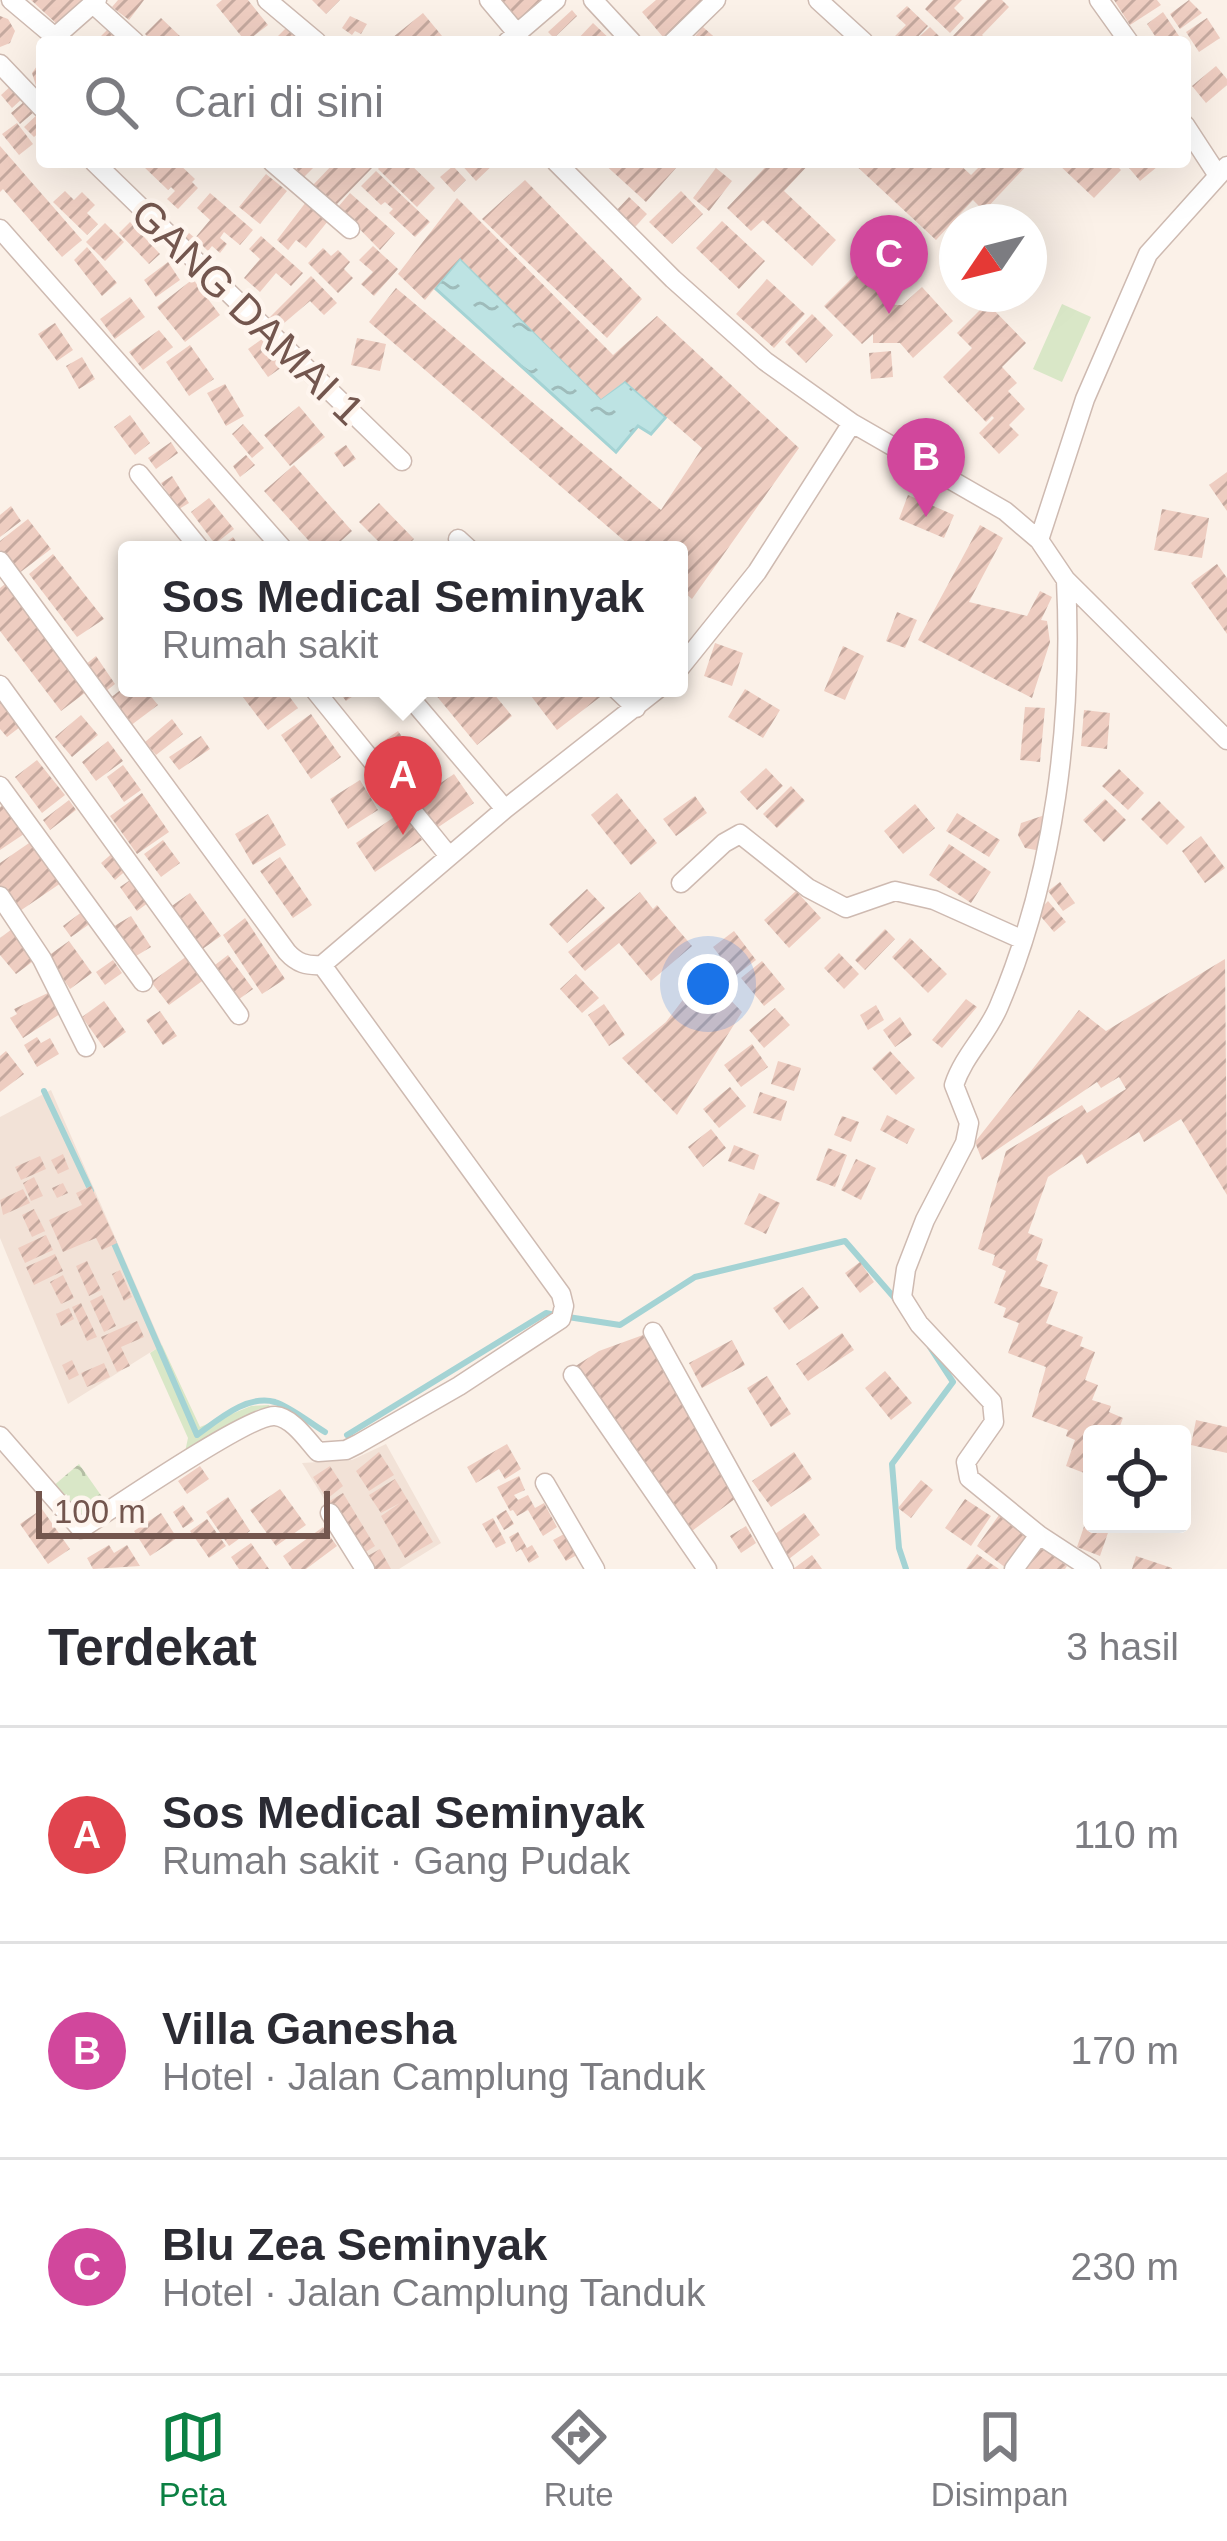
<!DOCTYPE html>
<html lang="id">
<head>
<meta charset="utf-8">
<style>
  :root { --surface:#fff; --page:#f7f7f7; --text:#2b2b33; --muted:#7c7c81; --line:#e1e1e2; --accent:#0b8043 }
  body { margin:0; font-family:Helvetica,sans-serif; background:var(--page); color:var(--text) }
  .controls { position:absolute; right:36px; bottom:36px; display:grid; overflow:hidden; border-radius:12px; box-shadow:0 12px 48px #0002 }
  .controls button { width:108px; height:108px; display:grid; place-items:center; padding:0; border:0; border-bottom:3px solid var(--line); background:var(--surface); color:var(--text); font:60px sans-serif }
  .compass { position:absolute; left:939px; top:204px; width:108px; height:108px; border-radius:50%; background:var(--surface); box-shadow:0 12px 48px #0002; rotate:235deg }
  .scale { position:absolute; left:36px; bottom:30px; width:294px; box-sizing:border-box; padding-left:12px; border:6px solid #73564e; border-top:0; font-size:33px; line-height:42px; white-space:nowrap; color:#73564e; -webkit-text-stroke:9px #fef5ee; paint-order:stroke }
  .you { position:absolute; left:708px; top:984px; width:42px; height:42px; margin:-30px; border:9px solid #fff; border-radius:50%; background:#1a73e8; box-shadow:0 0 0 18px #1a73e833 }
  .badge { display:grid; place-items:center; width:78px; height:78px; border-radius:50%; background:var(--accent); color:#fff; font-size:39px; font-weight:700 }
  .pin { position:absolute; translate:-50% -99px; filter:drop-shadow(0 3px 6px #0008) }
  .pin::after { content:''; position:absolute; top:63px; width:42px; height:36px; background:inherit; clip-path:polygon(0 0,100% 0,50% 100%) }
  .popup { position:absolute; left:118px; top:541px; width:570px; height:156px; box-sizing:border-box; display:grid; place-content:center; border-radius:12px; background:var(--surface); filter:drop-shadow(0 3px 9px #0005); font-size:39px; white-space:nowrap; color:var(--muted) }
  .popup b { font-size:45px; color:var(--text) }
  .popup::after { content:''; position:absolute; left:50%; top:100%; margin-left:-24px; border:24px solid transparent; border-top-color:var(--surface) }
  .list { margin:0; padding:0; list-style:none }
  h2 { display:flex; justify-content:space-between; align-items:center; height:156px; margin:0; padding:0 48px; font-size:51px }
  h2 small { font-size:39px; font-weight:400; color:var(--muted) }
  .list li { display:grid; grid-template-columns:78px 1fr auto; gap:36px; align-items:center; box-sizing:border-box; height:216px; padding:0 48px; border-top:3px solid var(--line) }
  .list b { display:block; font-size:45px; white-space:nowrap }
  .list p { margin:0; font-size:39px; white-space:nowrap; color:var(--muted) }
  .list em { font-size:39px; font-style:normal; color:var(--muted) }
  .icon { flex:none; width:66px; height:66px; fill:none; stroke:currentColor; stroke-width:2; stroke-linecap:round; stroke-linejoin:round }
  .map { position:relative; flex:none; width:1227px; height:1569px; overflow:hidden }
  .search { position:absolute; background:var(--surface); box-shadow:0 12px 48px #0002; left:36px; right:36px; top:36px; height:132px; display:flex; align-items:center; gap:30px; box-sizing:border-box; padding:0 42px; border-radius:12px; color:var(--muted); font-size:45px }
  .sheet { height:804px; background:var(--surface) }
  nav { display:flex; justify-content:space-around; align-items:center; box-sizing:border-box; height:168px; border-top:3px solid var(--line); background:var(--surface); font-size:33px; color:var(--muted) }
  nav a { display:grid; justify-items:center; gap:6px }
  nav .on { color:var(--accent) }
  .map>svg:first-child { display:block }
  .residential { fill:#f2e2d7 }
  .green { fill:#d9e7c7 }
  .forest { fill:url(#forest-crowns) }
  .water { fill:url(#water-ripples); stroke:#a4d3d4; stroke-width:3 }
  .lines { fill:none; stroke-linecap:round; stroke-linejoin:round }
  .stream { stroke:#a4d3d4; stroke-width:6 }
  .building { fill:url(#building-hatch) }
  .street-casing { stroke:#cebab1; stroke-width:21 }
  .street { stroke:#fff; stroke-width:18 }
  .labels { text-anchor:middle; dominant-baseline:central; stroke-width:9; stroke-linejoin:round; paint-order:stroke }
  .street-label { font-size:42px; fill:#73564e; stroke:#fef5ee }
</style>
</head>
<body>
<div class="map">
<svg width="1227" height="1569" viewBox="0 0 1227 1569">
  <defs>
    <pattern id="forest-crowns" width="20" height="18" patternUnits="userSpaceOnUse" patternTransform="scale(3)"><rect width="20" height="18" fill="#d9e7c7"/><path d="M2 6a3 3 0 1 1 6 0M12 15a3 3 0 1 1 6 0" fill="none" stroke="#b4bea4"/></pattern>
    <pattern id="water-ripples" width="26" height="14" patternUnits="userSpaceOnUse" patternTransform="scale(3)"><rect width="26" height="14" fill="#bde3e3"/><path d="M2 4q2-2 4 0t4 0M15 11q2-2 4 0t4 0" fill="none" stroke="#9ebbba"/></pattern>
    <pattern id="building-hatch" width="6" height="6" patternUnits="userSpaceOnUse" patternTransform="scale(3)"><rect width="6" height="6" fill="#eecdc1"/><path d="M-1 1l2-2M0 6l6-6M5 7l2-2" fill="none" stroke="#c5a99f"/></pattern>
  </defs>
  <rect width="100%" height="100%" fill="#fbf1e8"/>
  <path class="residential" d="M51 1090 162 1345 68 1404 0 1238V1117Z
    M386 1444 441 1543 399 1569H367L302 1463 352 1460Z"/>
  <path class="green" d="M1062 304 1091 317 1062 382 1033 369Z
    M162 1345 200 1427 251 1406 269 1405 276 1412 259 1409 185 1452 188 1438 150 1353Z"/>
  <path class="forest" d="M79 1464 105 1501 79 1519 52 1487Z"/>
  <path class="water" d="M460 258 601 398 625 381 666 417 651 434 638 426 616 452 435 288Z"/>
  <g class="lines">
    <path class="stream" d="M44 1091 91 1191
      M113 1241 197 1435C218 1420 247 1394 275 1402 291 1407 310 1423 325 1432
      M568 1317 620 1325 695 1277 845 1241 898 1302
      M347 1435 546 1313 555 1315
      M906 1569 899 1548 892 1464 953 1382 930 1347"/>
  </g>
  <path class="building" d="M31 0H85L59 26Z
    M118 0H144L129 20 112 7Z
    M222 0H248L268 25 246 42 216 5Z
    M312 0H340L326 14Z
    M501 0H543L518 21Z
    M656 0H705L663 37 642 12Z
    M933 0H962L954 8 964 18 950 33 925 9Z
    M987 0H1002L1009 7 982 35 990 42H959L953 36Z
    M1114 0H1157L1161 5 1130 25Z
    M1189 0 1202 13 1180 29 1170 14Z
    M907 6 928 26 913 42H899L894 37 906 25 896 16Z
    M572 10 577 16 554 38 548 32Z
    M1163 12 1183 42H1159L1147 24Z
    M423 13 447 42H387Z
    M0 16 8 19 15 31 10 43 0 47Z
    M350 16 367 24 361 34 355 31 352 35 342 28Z
    M161 18 183 39 184 42H153L145 34Z
    M1207 18 1220 38 1199 52 1186 32Z
    M593 23 613 42H575Z
    M112 25 129 42H105L100 37Z
    M703 27 720 42H690Z
    M930 27 945 42H924L919 37Z
    M286 28 299 42H272Z
    M42 59V90L36 86 32 73Z
    M1216 66 1227 79V85L1206 103 1192 86Z
    M12 85 23 98 12 108 1 95Z
    M25 101 34 112 20 124 11 113Z
    M40 112 42 130 34 137 24 127Z
    M17 123 33 144 19 155 2 134Z
    M0 146 82 240 62 257 3 189 0 192Z
    M147 162H177L195 179 192 182 198 188 178 209 167 199 175 191 171 187 168 190 143 166Z
    M290 162H319L304 177Z
    M335 162H366L372 168 335 206 313 185Z
    M384 162H408L435 188 417 207 378 169Z
    M459 162H496L476 181Z
    M602 162H670L676 168 646 202Z
    M770 162H811L784 191 836 240 812 266 763 220 751 231 727 208Z
    M852 162H957L971 175 984 162H1030L984 211 973 200 936 240Z
    M1056 162H1113L1121 170 1094 198Z
    M1124 162H1163L1140 181Z
    M453 166 466 180 454 192 440 177Z
    M716 168 732 181 709 211 693 198Z
    M376 171 430 222 415 237 389 213 393 209 385 202 381 205 361 186Z
    M266 174 287 191 260 224 239 207Z
    M525 180 642 299 607 338 482 219Z
    M65 191 74 200 82 192 95 205 87 213 98 224 87 235 53 202Z
    M681 191 703 214 672 244 649 222Z
    M210 193 253 230 240 245 224 232 220 238 227 244 220 253 212 246 208 251 202 245 195 254 182 242 189 233 195 238 210 220 197 208Z
    M350 193 395 233 380 250 338 207Z
    M629 197 647 214 633 229 615 212Z
    M457 198 613 355 657 316 799 448 692 599 679 588V550H635L369 322 396 288 661 510 702 448 625 381 601 399 460 258 425 300 398 274Z
    M306 202 328 221 306 248 296 240 288 250 277 240Z
    M722 221 765 261 739 289 696 248Z
    M130 222 160 254 149 264 119 233Z
    M105 223 124 242 105 261 86 242Z
    M261 236 303 273 291 286 276 273 260 292 244 278 260 259 249 249Z
    M373 246 398 269 374 296 361 284 373 272 359 260Z
    M87 247 117 283 102 296 74 260Z
    M323 248 331 256 338 250 350 262 344 269 353 278 338 293 308 263Z
    M168 262 180 280 156 297 144 280Z
    M860 270 895 305H902L922 287 953 321 913 358 900 343H873V334L862 344 824 306Z
    M311 276 337 303 324 315 310 301 276 330 265 322Z
    M193 279 220 315 185 342 157 307Z
    M767 279 805 314 774 348 736 314Z
    M130 297 145 317 115 339 100 319Z
    M987 303 1026 343 1002 367 1017 383 1008 391 1025 409 1009 425 1019 435 999 454 979 433 994 418 992 416 986 422 943 377 972 348 957 333Z
    M812 314 833 335 806 363 785 342Z
    M55 323 73 350 57 361 38 334Z
    M159 330 173 347 143 370 129 352Z
    M357 338 386 344 380 371 351 365Z
    M262 339 282 367 268 377 248 349Z
    M190 345 214 379 189 396 166 362Z
    M891 351 893 377 871 379 869 353Z
    M82 357 95 379 79 389 66 366Z
    M225 384 244 416 226 426 207 393Z
    M299 406 325 437 290 466 264 435Z
    M130 415 150 443 135 455 114 427Z
    M243 424 264 448 252 458 232 434Z
    M171 442 178 453 156 469 148 458Z
    M346 445 356 459 344 467 334 453Z
    M246 455 255 465 240 477 233 466Z
    M294 465 352 531 331 550H317L264 491Z
    M1227 472V511L1209 485Z
    M172 476 189 503 179 509 161 483Z
    M908 495 954 515 944 538 899 519Z
    M209 498 234 529 215 544 191 512Z
    M379 503 414 539 403 550H387L359 522Z
    M11 506 21 521 0 537V515Z
    M1162 509 1209 518 1202 558 1154 550Z
    M28 519 51 549 18 574 0 550V541Z
    M980 525 1003 538 969 602 1027 616 1040 591 1052 597 1041 620 1047 621 1050 642 1032 698 918 640Z
    M233 537 242 550H216Z
    M53 554 104 619 77 637 29 574Z
    M1217 564 1227 578V634L1191 583Z
    M9 581 90 689 61 711 0 631V588Z
    M897 612 917 620 905 648 886 641Z
    M715 643 743 653 732 686 704 676Z
    M843 646 864 656 845 700 824 691Z
    M96 656 115 684 105 692 85 665Z
    M127 685V688H144L158 705 130 726 109 699Z
    M236 688H283L298 708 268 730Z
    M336 688H365L346 701Z
    M430 688H489L512 716 477 745Z
    M532 688H599L604 694 557 730 528 692Z
    M745 689 780 710 763 738 728 717Z
    M0 701 20 727 7 737 0 729Z
    M1025 707 1045 708 1040 762 1020 760Z
    M1084 710 1110 713 1107 749 1081 746Z
    M311 714 341 757 311 779 281 735Z
    M81 715 98 735 72 757 55 737Z
    M172 719 183 734 156 755 145 742Z
    M398 731 422 765 406 776 382 742Z
    M201 736 210 749 179 770 169 757Z
    M108 741 123 761 96 781 82 762Z
    M37 760 65 795 42 813 15 777Z
    M123 765 141 790 124 802 107 777Z
    M766 768 783 786 757 810 740 792Z
    M1119 769 1144 793 1128 810 1102 786Z
    M454 774 474 803 437 828 417 799Z
    M360 780 378 810 348 829 330 799Z
    M791 786 805 801 777 828 763 814Z
    M142 793 169 832 137 854 110 816Z
    M617 793 657 843 631 865 591 815Z
    M695 796 707 813 676 836 663 819Z
    M1105 799 1126 820 1104 842 1083 820Z
    M69 800 76 810 50 830 43 820Z
    M1159 801 1185 827 1167 845 1141 819Z
    M6 803 27 832 0 850V807Z
    M915 804 935 828 903 854 884 831Z
    M403 811 422 840 375 872 356 843Z
    M957 813 1000 840 989 857 946 831Z
    M1051 813 1041 851 1025 848 1018 835 1021 823Z
    M268 814 286 845 253 865 235 834Z
    M1201 836 1225 868 1205 883 1182 851Z
    M163 840 180 863 161 877 144 854Z
    M32 841 61 883 17 913 0 889V863Z
    M949 844 991 872 971 903 929 875Z
    M115 851 129 868 115 880 101 863Z
    M280 857 312 905 293 918 260 871Z
    M136 876 152 900 137 911 120 887Z
    M1060 882 1075 903 1063 911 1048 891Z
    M587 889 605 908 567 943 549 924Z
    M796 891 821 918 789 948 764 920Z
    M640 892 653 909 657 905 692 946 651 981 619 943 585 971 568 952Z
    M190 893 221 936 201 950 169 908Z
    M1048 901 1066 922 1054 932 1037 912Z
    M83 911 91 923 71 937 63 926Z
    M131 916 151 947 131 959 111 928Z
    M245 918 285 979 262 994 223 935Z
    M12 929 36 959 16 974 0 955V938Z
    M885 929 895 939 865 970 855 960Z
    M734 931 756 960 735 976 713 947Z
    M910 938 947 974 928 993 892 957Z
    M69 941 92 973 70 989 48 956Z
    M839 953 859 974 844 989 824 968Z
    M228 955 253 989 235 1002 211 968Z
    M187 956 205 979 169 1005 151 982Z
    M1225 959 1227 1195 1181 1119 1144 1142 1139 1132 1087 1164 1082 1154 1048 1177 1028 1233 1043 1239 1036 1260 1048 1265 1040 1286 1058 1292 1046 1323 1083 1337 1080 1346 1095 1352 1085 1380 1098 1385 1092 1400 1111 1406 1109 1412 1123 1418 1117 1434H1092V1476L1066 1466 1075 1440 1066 1436 1068 1430 1032 1417 1046 1367 1008 1353 1019 1323 1003 1317 1006 1308 994 1303 1006 1271 992 1265 995 1255 978 1249 1006 1151 1082 1105 1087 1113 1126 1089 1119 1077 1101 1088 1097 1082 982 1160 975 1142 1079 1010 1106 1031Z
    M113 960 122 973 105 985 96 972Z
    M762 961 785 989 764 1006 741 978Z
    M704 972 742 1012 677 1115 622 1058 666 1022Z
    M576 974 599 998 582 1013 560 989Z
    M50 992 63 1012 23 1038 10 1018 17 1014 14 1009Z
    M966 999 977 1007 942 1048 932 1040Z
    M104 1001 126 1032 104 1048 82 1017Z
    M604 1004 625 1035 609 1046 588 1015Z
    M876 1005 884 1020 868 1030 860 1015Z
    M775 1008 790 1025 764 1048 749 1030Z
    M160 1011 177 1036 163 1045 146 1020Z
    M900 1017 912 1035 895 1047 883 1030Z
    M37 1037 41 1043 50 1038 59 1054 37 1067 24 1045Z
    M752 1044 768 1067 741 1087 724 1065Z
    M6 1051 24 1074 0 1092V1056Z
    M890 1051 915 1078 896 1095 872 1068Z
    M778 1061 801 1068 794 1091 771 1084Z
    M730 1087 746 1106 719 1128 703 1109Z
    M760 1092 787 1101 781 1121 753 1113Z
    M887 1115 915 1129 907 1144 880 1130Z
    M842 1116 859 1122 851 1142 834 1135Z
    M711 1129 726 1148 703 1167 688 1147Z
    M734 1145 759 1155 754 1170 728 1161Z
    M828 1148 847 1155 835 1187 816 1180Z
    M63 1154 69 1169 58 1174 51 1160Z
    M40 1156 46 1169 21 1180 15 1167Z
    M856 1159 876 1168 861 1200 841 1190Z
    M34 1177 43 1196 31 1201 23 1183Z
    M63 1183 68 1193 57 1198 52 1188Z
    M91 1186 117 1243 102 1250 96 1238 63 1252 49 1220 82 1205 76 1193Z
    M23 1189 30 1203 3 1215 0 1200Z
    M759 1193 780 1203 766 1234 744 1224Z
    M34 1209 45 1231 32 1237 22 1215Z
    M46 1235 53 1250 25 1263 18 1248Z
    M55 1254 63 1271 34 1285 26 1267Z
    M87 1261 101 1290 89 1296 76 1266Z
    M860 1262 874 1282 860 1293 845 1273Z
    M120 1270 132 1297 124 1301 112 1274Z
    M63 1275 74 1298 61 1304 50 1282Z
    M803 1287 819 1308 789 1330 773 1308Z
    M102 1295 116 1326 104 1332 90 1301Z
    M81 1303 97 1337 87 1341 72 1307Z
    M69 1308 74 1319 61 1326 56 1314Z
    M137 1321 144 1337 121 1347 130 1366 117 1372 101 1337Z
    M842 1333 854 1350 808 1381 796 1364Z
    M643 1335 740 1495 688 1534 574 1367 599 1351Z
    M732 1340 745 1365 702 1388 689 1363Z
    M72 1360 79 1375 69 1380 62 1365Z
    M104 1363 110 1377 87 1387 81 1373Z
    M885 1371 912 1403 891 1420 865 1388Z
    M767 1376 791 1414 771 1427 747 1388Z
    M1196 1420 1227 1427V1453L1191 1445Z
    M507 1444 521 1469 505 1479 499 1469 476 1483 467 1467Z
    M379 1452 394 1475 369 1491 356 1471Z
    M794 1452 812 1479 771 1507 752 1481Z
    M200 1466 209 1479 187 1494 178 1481Z
    M330 1466 343 1486 327 1499 313 1477Z
    M519 1476 525 1490 514 1495 518 1500 528 1495 535 1508 544 1503 557 1527 543 1536 528 1510 517 1516 513 1510 510 1511 497 1487Z
    M395 1479 433 1542 405 1558 381 1516 400 1503 381 1513 369 1495Z
    M921 1480 933 1490 911 1518 898 1508Z
    M280 1489 306 1525 276 1546 250 1510Z
    M343 1493 375 1546 361 1555 328 1502Z
    M228 1497 250 1531 229 1546 206 1512Z
    M965 1499 991 1516 971 1546 945 1528Z
    M183 1505 194 1521 183 1528 173 1512Z
    M1091 1506 1092 1524H1111L1100 1556 1077 1547Z
    M42 1509 70 1549 48 1564 20 1524Z
    M506 1510 514 1524 504 1530 496 1516Z
    M161 1513 177 1538 150 1556 134 1531Z
    M804 1513 820 1535 785 1562 771 1537Z
    M999 1515 1029 1537 1006 1568 977 1546Z
    M493 1518 506 1543 496 1548 482 1524Z
    M207 1519 226 1546 209 1558 190 1531Z
    M746 1526 756 1543 741 1553 730 1536Z
    M323 1527 337 1546 306 1569H292L283 1556Z
    M518 1532 527 1548 532 1545 539 1557 529 1563 521 1549 516 1552 509 1537Z
    M564 1534 577 1555 566 1561 553 1540Z
    M251 1543 269 1569H239L231 1557Z
    M109 1545 114 1553 127 1545 140 1566 93 1569 87 1558Z
    M1038 1545 1067 1566 1065 1569H1020Z
    M380 1549 391 1569H373L366 1557Z
    M977 1554 999 1569H966Z
    M812 1555 822 1569H793Z
    M1136 1556 1172 1568V1569H1132Z"/>
  <g class="lines">
    <g class="street-casing">
      <path id="street" d="M11 0 55 37 97 0
        M267 0 317 42
        M489 0 516 32
        M593 0 632 42
        M818 0 864 42
        M1099 0 1129 42
        M92 3 135 42
        M507 42 556 0
        M673 42 716 0
        M0 64 42 108
        M1185 125 1217 174
        M94 162 402 461
        M272 162 350 229
        M556 162 673 279 765 361 852 423 1005 511 1039 540 1066 580 1227 740
        M0 229 284 550
        M139 474 201 550
        M458 539 470 550
        M1039 540 1085 399 1148 254 1227 166
        M0 561 287 952C297 963 306 966 322 965L505 809 659 688
        M1066 580C1073 721 1055 874 999 1006 987 1035 964 1055 954 1085L969 1123 965 1143 925 1220 906 1269 902 1297 919 1324 992 1402 994 1422 966 1462 969 1478 1039 1535 1091 1569
        M679 669 757 572 852 423
        M0 685 239 1015
        M313 688 449 856
        M402 688 505 809
        M615 688 636 708
        M0 786 143 982
        M681 883 724 843 740 834 808 888 846 908 895 891 934 900 1021 939
        M0 896 42 959 86 1047
        M653 1332 784 1569
        M573 1375 707 1569
        M0 1436 81 1529C112 1509 250 1414 275 1416 292 1417 308 1441 318 1452L346 1450 358 1444 459 1386 561 1319 564 1306 561 1294 322 965
        M545 1483 595 1569
        M330 1513 365 1569
        M1014 1569 1039 1535"/>
    </g>
    <use href="#street" class="street"/>
  </g>
  <g class="labels">
    <g class="street-label">
      <text transform="translate(248 312) rotate(44)">GANG DAMAI 1</text>
    </g>
  </g>
</svg>
<div class="controls">
<button><svg class="icon" aria-label="locate" viewBox="0 0 24 24"><circle cx="12" cy="12" r="6"/><path d="M12 2v4M12 18v4M2 12h4M18 12h4"/></svg></button>
</div>
<svg class="compass" viewBox="-18 -18 36 36"><path d="M0-13l5 13h-10z" fill="#e53935"/><path d="M0 13l5-13h-10z" fill="#7c7c81"/></svg>
<div class="scale">100 m</div>
<div class="you"></div>
<div class="pin badge" style="left:403px;top:835px;background:#e0444e">A</div>
<div class="popup"><b>Sos Medical Seminyak</b>Rumah sakit</div>
<div class="pin badge" style="left:926px;top:517px;background:#d1479c">B</div>
<div class="pin badge" style="left:889px;top:314px;background:#d1479c">C</div>
<div class="search"><svg class="icon" aria-label="search" viewBox="0 0 24 24"><circle cx="10" cy="10" r="6"/><path d="M15 15l6 6"/></svg>Cari di sini</div>
</div>
<section class="sheet">
<h2>Terdekat<small>3 hasil</small></h2>
<ul class="list">
<li><span class="badge" style="background:#e0444e">A</span><div><b>Sos Medical Seminyak</b><p>Rumah sakit · Gang Pudak</p></div><em>110 m</em></li>
<li><span class="badge" style="background:#d1479c">B</span><div><b>Villa Ganesha</b><p>Hotel · Jalan Camplung Tanduk</p></div><em>170 m</em></li>
<li><span class="badge" style="background:#d1479c">C</span><div><b>Blu Zea Seminyak</b><p>Hotel · Jalan Camplung Tanduk</p></div><em>230 m</em></li>
</ul>
</section>
<nav>
<a class="on"><svg class="icon" aria-label="map" viewBox="0 0 24 24"><path d="M3 6l6-2 6 2 6-2v14l-6 2-6-2-6 2zM9 4v14M15 6v14"/></svg>Peta</a>
<a><svg class="icon" aria-label="directions" viewBox="0 0 24 24"><path d="M12 3l9 9-9 9-9-9zM9 14v-3h6M13 9l2 2-2 2"/></svg>Rute</a>
<a><svg class="icon" aria-label="saved" viewBox="0 0 24 24"><path d="M7 4h10v16l-5-4-5 4z"/></svg>Disimpan</a>
</nav>
</body>
</html>
